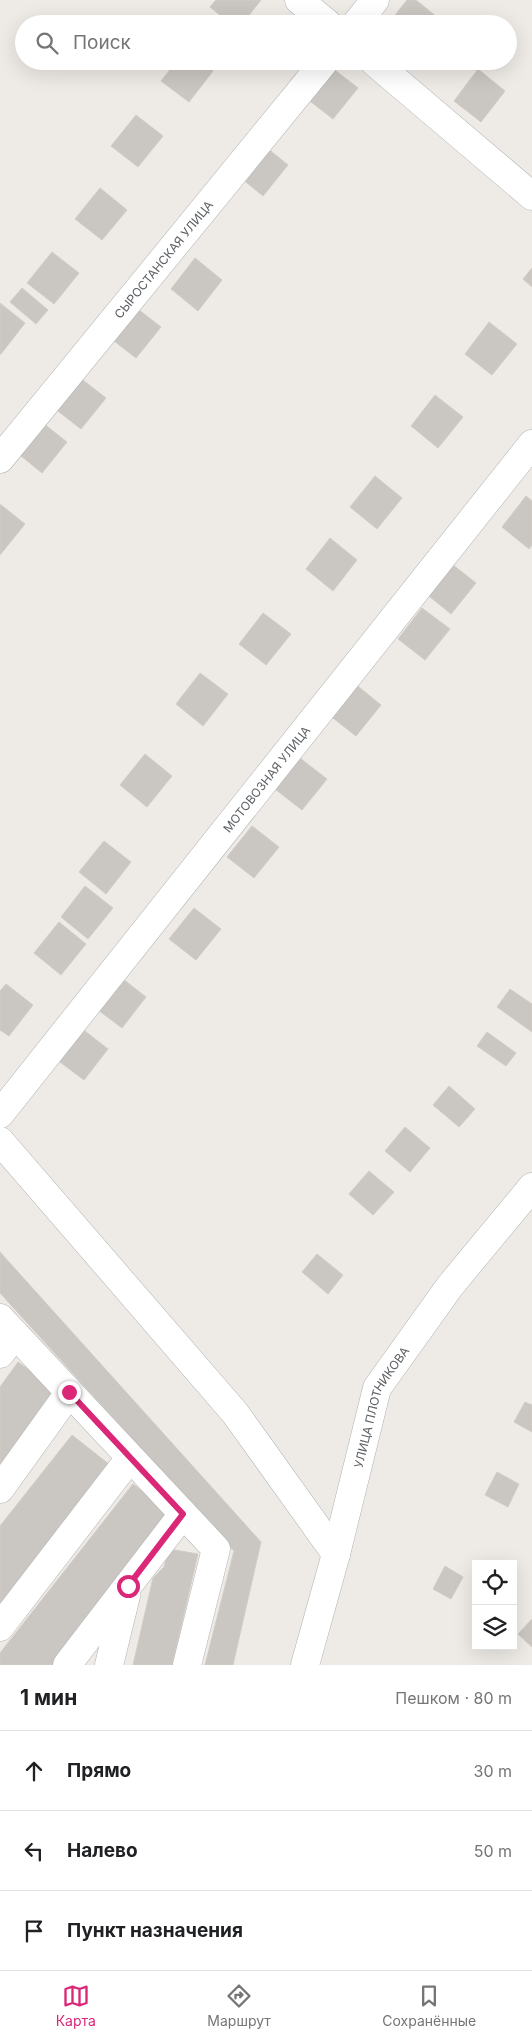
<!DOCTYPE html>
<html lang="ru">
<head>
<meta charset="utf-8">
<style>
  :root { --surface:#fff; --page:#f2f2f2; --text:#202124; --muted:#757577; --line:#e0e0e0; --accent:#db2777 }
  body { margin:0; font-family:Inter,sans-serif; background:var(--page); color:var(--text) }
  .controls { position:absolute; right:15px; bottom:15px; display:grid; overflow:hidden; border-radius:0px; box-shadow:0 5px 20px #0002 }
  .controls button { width:45px; height:45px; display:grid; place-items:center; padding:0; border:0; border-bottom:1px solid var(--line); background:var(--surface); color:var(--text); font:25px sans-serif }
  .stop { position:absolute; width:15px; height:15px; margin:-11px; border:4px solid #db2777; border-radius:50%; background:#fff }
  .stop.end { background:#db2777; border-color:#fff; box-shadow:0 1px 5px #0008 }
  .list { margin:0; padding:0; list-style:none }
  h2 { display:flex; justify-content:space-between; align-items:center; height:65px; margin:0; padding:0 20px; font-size:21px }
  h2 small { font-size:16px; font-weight:400; color:var(--muted) }
  .list li { display:grid; grid-template-columns:32px 1fr auto; gap:15px; align-items:center; box-sizing:border-box; height:80px; padding:0 20px; border-top:1px solid var(--line) }
  .list b { display:block; font-size:19px; white-space:nowrap }
  .list em { font-size:16px; font-style:normal; color:var(--muted) }
  .icon { flex:none; width:28px; height:28px; fill:none; stroke:currentColor; stroke-width:2; stroke-linecap:round; stroke-linejoin:round }
  .map { position:relative; flex:none; width:532px; height:1665px; overflow:hidden }
  .search { position:absolute; background:var(--surface); box-shadow:0 5px 20px #0002; left:15px; right:15px; top:15px; height:55px; display:flex; align-items:center; gap:12px; box-sizing:border-box; padding:0 18px; border-radius:28px; color:var(--muted); font-size:19px }
  .sheet { height:305px; background:var(--surface) }
  nav { display:flex; justify-content:space-around; align-items:center; box-sizing:border-box; height:70px; border-top:1px solid var(--line); background:var(--surface); font-size:14px; color:var(--muted) }
  nav a { display:grid; justify-items:center; gap:2px }
  nav .on { color:var(--accent) }
  .map>svg:first-child { display:block }
  .building { fill:#cac6c2; stroke:#d3ccc4 }
  .lines { fill:none; stroke-linecap:round; stroke-linejoin:round }
  .minor-casing { stroke:#b1b3b7; stroke-width:29 }
  .minor { stroke:#fff; stroke-width:28 }
  .route { stroke:#db2777; stroke-width:6 }
  .labels { text-anchor:middle; dominant-baseline:central; stroke-width:4; stroke-linejoin:round; paint-order:stroke }
  .street-label { font-size:12px; fill:#5d6165; stroke:#fff }
</style>
</head>
<body>
<div class="map">
<svg width="532" height="1665" viewBox="0 0 532 1665">
  <rect width="100%" height="100%" fill="#eeebe6"/>
  <path class="building" d="M216 0H261L242 24H231L210 7Z
    M407 0H416L437 17 432 24H388Z
    M177 61H200L213 71 189 102 161 81Z
    M331 67 358 88 333 119 306 98Z
    M478 69 505 91 481 122 454 101Z
    M136 115 163 136 138 167 111 146Z
    M261 143 288 165 263 196 236 174Z
    M100 188 127 210 102 240 75 219Z
    M52 252 79 273 54 304 27 283Z
    M195 258 222 280 198 311 171 289Z
    M532 268V287L523 279Z
    M22 288 48 310 36 324 10 302Z
    M0 303 25 323 1 354H0Z
    M134 306 161 327 136 358 109 337Z
    M489 322 517 344 492 375 465 354Z
    M79 377 106 398 81 429 54 408Z
    M435 395 463 417 438 448 411 426Z
    M39 420 67 442 42 473 15 451Z
    M375 476 402 498 377 529 350 507Z
    M526 496 532 501V545L529 549 502 527Z
    M0 504 25 524 0 555Z
    M330 538 357 560 333 591 306 569Z
    M448 561 476 583 451 614 424 592Z
    M422 608 450 629 425 660 398 639Z
    M263 613 291 634 266 665 239 644Z
    M200 673 228 694 203 726 176 704Z
    M354 683 381 705 356 736 329 715Z
    M145 754 172 776 147 807 120 785Z
    M300 758 327 779 302 810 275 789Z
    M252 826 279 847 254 878 227 857Z
    M104 841 131 862 106 894 79 872Z
    M85 886 113 908 88 939 61 917Z
    M194 908 221 929 196 960 169 939Z
    M59 922 86 944 61 975 34 953Z
    M119 976 146 997 122 1028 94 1007Z
    M6 984 33 1005 9 1036 0 1030V991Z
    M510 989 532 1004V1032L497 1007Z
    M81 1028 108 1049 84 1080 56 1059Z
    M487 1032 516 1053 506 1066 477 1046Z
    M449 1086 475 1109 459 1127 433 1105Z
    M405 1127 430 1148 410 1172 385 1151Z
    M369 1171 394 1192 373 1215 349 1194Z
    M0 1252 261 1542 233 1665H205L234 1551 0 1293Z
    M317 1254 343 1275 328 1294 302 1272Z
    M18 1362 57 1390 0 1468V1387Z
    M525 1402 532 1405V1432L514 1422Z
    M72 1435 110 1465 0 1606V1526Z
    M497 1472 519 1484 508 1507 485 1495Z
    M133 1484 171 1514 53 1665H0V1653Z
    M169 1549 198 1554 172 1665H133L153 1578 164 1567Z
    M445 1566 463 1577 451 1599 433 1589Z
    M532 1619V1647L518 1634Z"/>
  <g class="lines">
    <g class="minor-casing">
      <g id="minor">
        <path d="M299 0 328 24"/>
        <path d="M356 24 375 0"/>
        <path d="M373 61 532 196"/>
        <path id="s1" d="M0 459 325 61"/>
        <path id="s2" d="M0 1114 532 444"/>
        <path d="M0 1141 235 1413 336 1554"/>
        <path d="M0 1318 216 1549 187 1665"/>
        <path d="M0 1354 15 1334"/>
        <path d="M0 1489 69 1393"/>
        <path d="M0 1627 130 1458"/>
        <path d="M67 1665 183 1514"/>
        <path d="M109 1665 126 1596"/>
        <path id="s3" d="M305 1665 336 1554 377 1388 450 1286 532 1187"/>
      </g>
    </g>
    <use href="#minor" class="minor"/>
  </g>
  <g class="lines">
    <path class="route" d="M69 1392 183 1514 128 1586"/>
  </g>
  <g class="labels">
    <g class="street-label">
      <text stroke="none"><textPath href="#s1" startOffset="258">СЫРОСТАНСКАЯ УЛИЦА</textPath></text>
      <text stroke="none"><textPath href="#s2" startOffset="428">МОТОВОЗНАЯ УЛИЦА</textPath></text>
      <text stroke="none"><textPath href="#s3" startOffset="270">УЛИЦА ПЛОТНИКОВА</textPath></text>
    </g>
  </g>
</svg>
<div class="controls">
<button><svg class="icon" aria-label="locate" viewBox="0 0 24 24"><circle cx="12" cy="12" r="6"/><path d="M12 2v4M12 18v4M2 12h4M18 12h4"/></svg></button>
<button><svg class="icon" aria-label="layers" viewBox="0 0 24 24"><path d="M12 4l9 5-9 5-9-5zM3 14l9 5 9-5"/></svg></button>
</div>
<div class="stop" style="left:128px;top:1586px"></div>
<div class="stop end" style="left:69px;top:1392px"></div>
<div class="search"><svg class="icon" aria-label="search" viewBox="0 0 24 24"><circle cx="10" cy="10" r="6"/><path d="M15 15l6 6"/></svg>Поиск</div>
</div>
<section class="sheet">
<h2>1 мин<small>Пешком · 80 m</small></h2>
<ul class="list">
<li><svg class="icon" aria-label="ahead" viewBox="0 0 24 24"><path d="M12 20V5M6 11l6-6 6 6"/></svg><div><b>Прямо</b></div><em>30 m</em></li>
<li><svg class="icon" aria-label="left" viewBox="0 0 24 24"><path d="M17 20v-9H6M10 6l-5 5 5 5"/></svg><div><b>Налево</b></div><em>50 m</em></li>
<li><svg class="icon" aria-label="arrive" viewBox="0 0 24 24"><path d="M6 21V4h12l-3 4 3 4H6"/></svg><div><b>Пункт назначения</b></div></li>
</ul>
</section>
<nav>
<a class="on"><svg class="icon" aria-label="map" viewBox="0 0 24 24"><path d="M3 6l6-2 6 2 6-2v14l-6 2-6-2-6 2zM9 4v14M15 6v14"/></svg>Карта</a>
<a><svg class="icon" aria-label="directions" viewBox="0 0 24 24"><path d="M12 3l9 9-9 9-9-9zM9 14v-3h6M13 9l2 2-2 2"/></svg>Маршрут</a>
<a><svg class="icon" aria-label="saved" viewBox="0 0 24 24"><path d="M7 4h10v16l-5-4-5 4z"/></svg>Сохранённые</a>
</nav>
</body>
</html>
